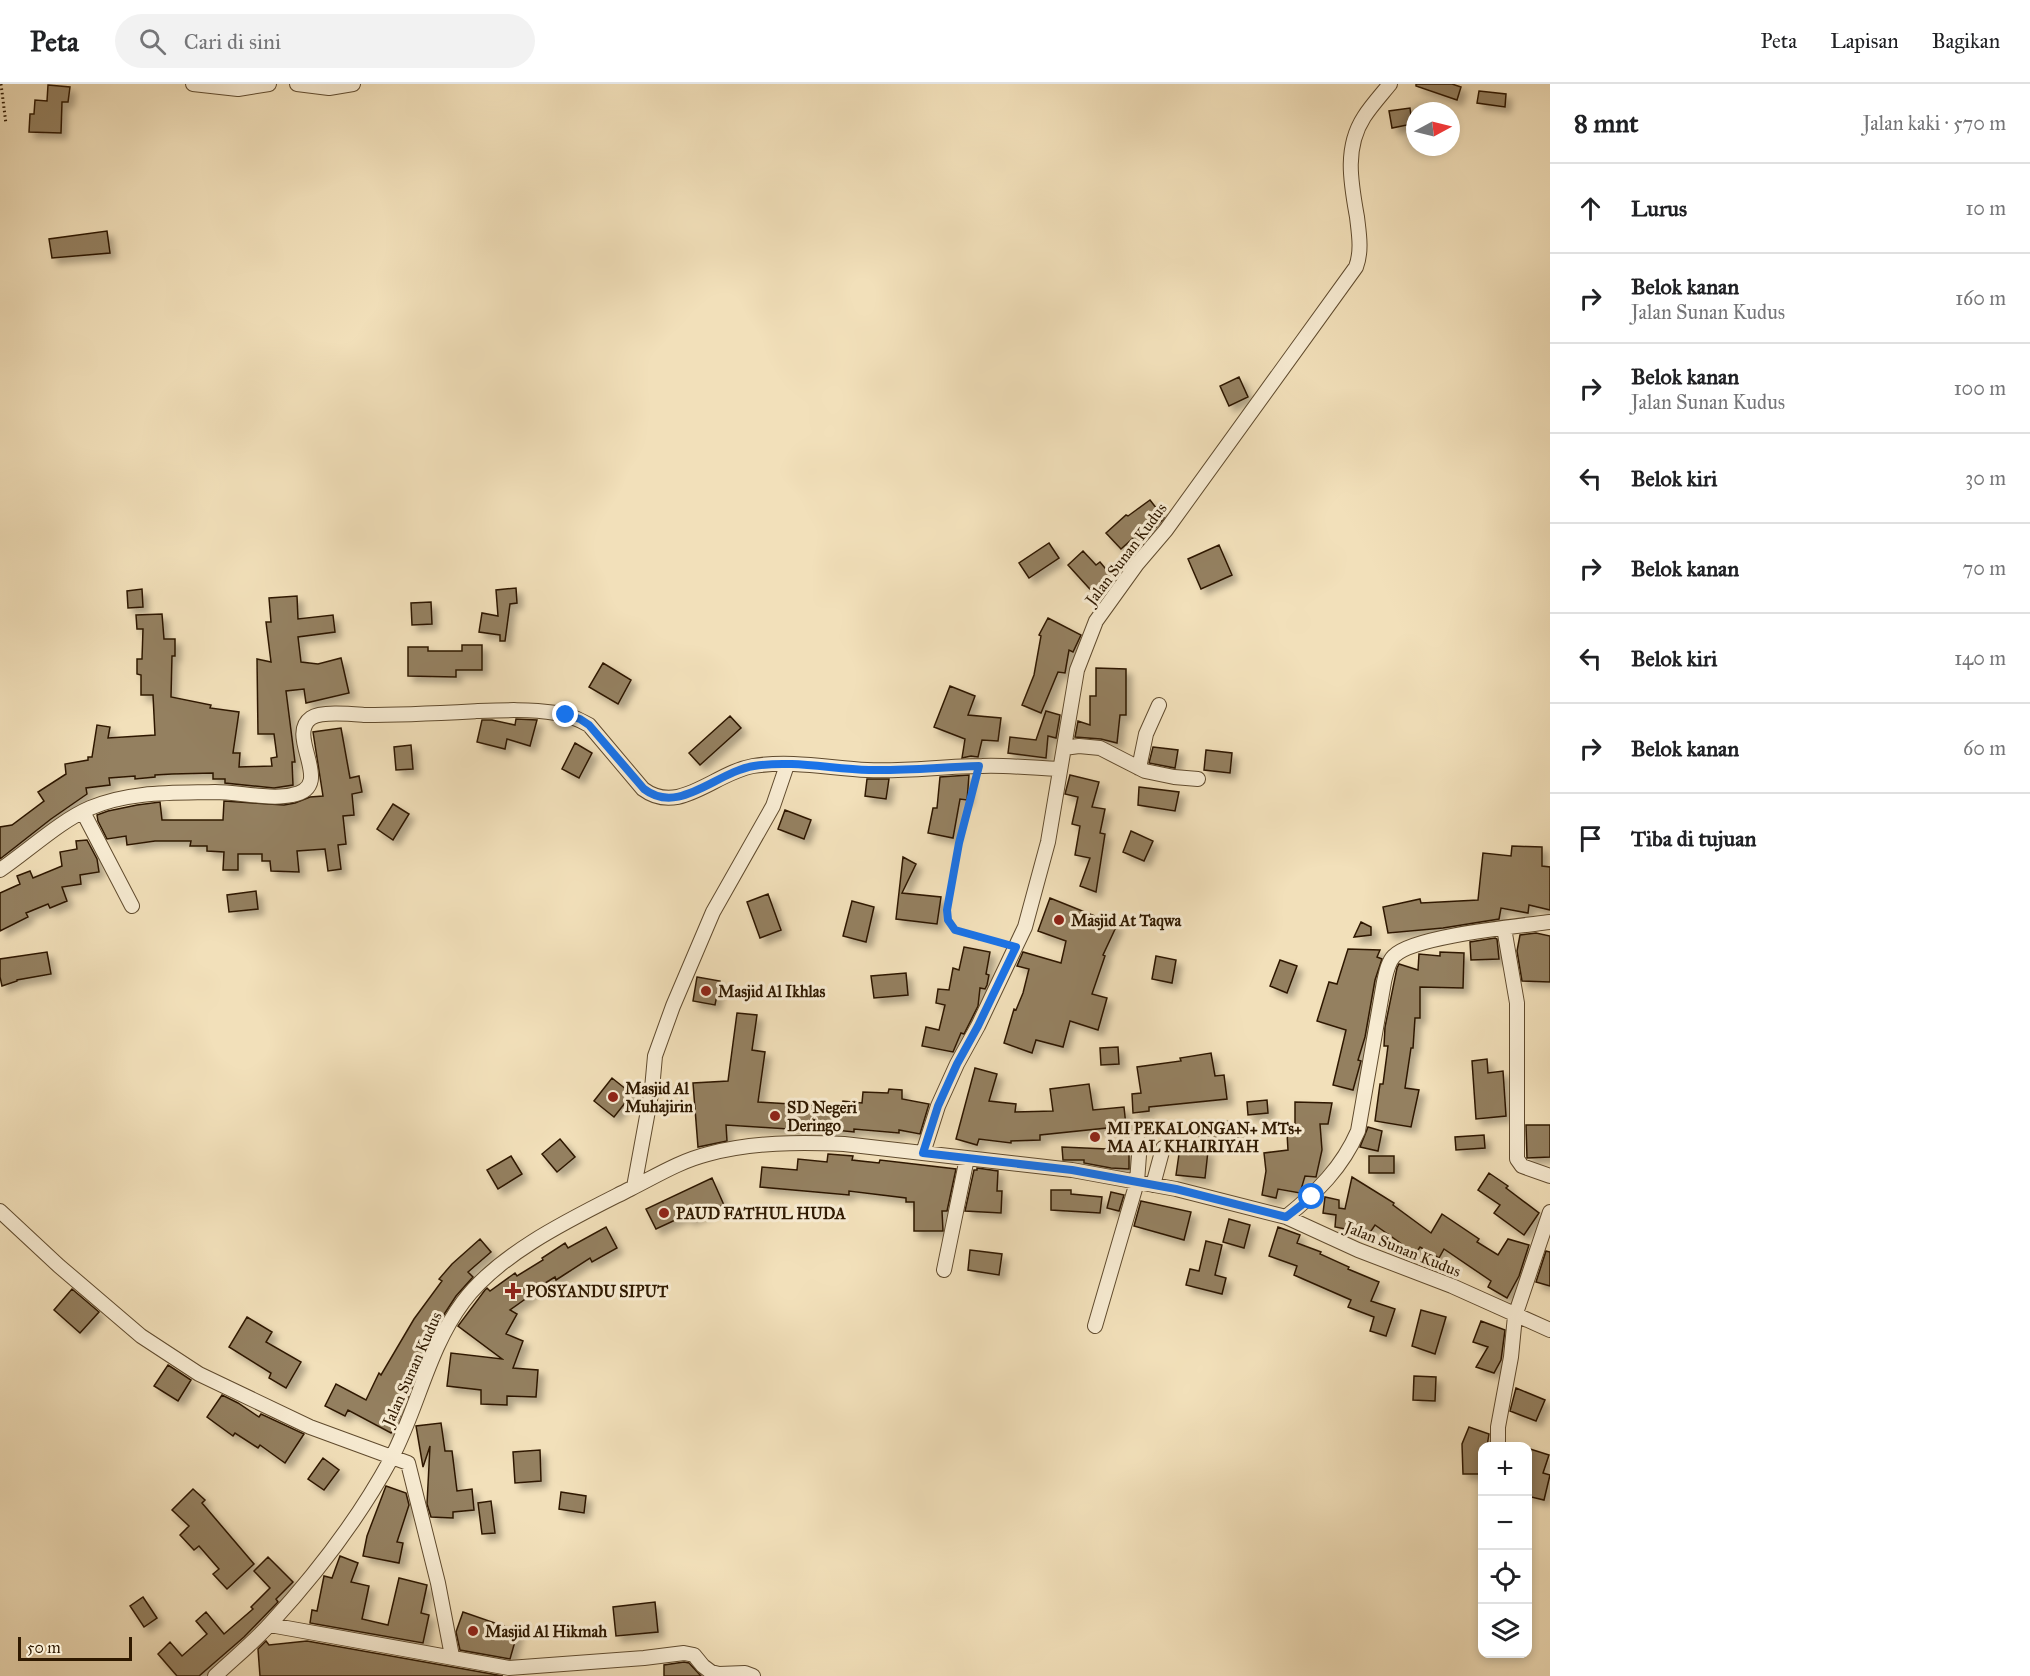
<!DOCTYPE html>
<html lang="id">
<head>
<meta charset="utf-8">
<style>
  :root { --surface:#fff; --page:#f2f2f2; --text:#202124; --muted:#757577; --line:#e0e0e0 }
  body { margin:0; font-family:"IM FELL Great Primer",serif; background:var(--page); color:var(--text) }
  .controls { position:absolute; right:18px; bottom:18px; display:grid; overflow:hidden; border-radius:12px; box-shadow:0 3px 9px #0003 }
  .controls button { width:54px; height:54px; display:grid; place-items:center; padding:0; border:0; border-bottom:2px solid var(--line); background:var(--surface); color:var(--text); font:30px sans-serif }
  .compass { position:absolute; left:1406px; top:18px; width:54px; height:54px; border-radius:50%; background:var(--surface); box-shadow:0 3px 9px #0003; rotate:83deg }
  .scale { position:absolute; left:18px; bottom:15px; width:114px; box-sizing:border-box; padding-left:6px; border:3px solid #2f1900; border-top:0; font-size:16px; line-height:21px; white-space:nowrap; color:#2f1900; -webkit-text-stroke:4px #f7ebd2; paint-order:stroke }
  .stop { position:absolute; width:18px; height:18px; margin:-14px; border:4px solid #1a73e8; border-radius:50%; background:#fff }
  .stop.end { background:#1a73e8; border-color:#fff; box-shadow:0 2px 6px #0008 }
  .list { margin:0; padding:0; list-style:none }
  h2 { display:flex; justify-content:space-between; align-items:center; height:78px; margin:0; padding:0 24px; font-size:26px }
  h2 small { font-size:20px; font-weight:400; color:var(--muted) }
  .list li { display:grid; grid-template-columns:39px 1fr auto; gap:18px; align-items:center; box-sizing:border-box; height:90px; padding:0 24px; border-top:2px solid var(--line) }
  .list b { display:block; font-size:22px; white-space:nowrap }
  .list p { margin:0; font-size:20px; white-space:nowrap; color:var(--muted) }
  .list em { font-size:20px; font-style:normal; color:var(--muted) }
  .icon { flex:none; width:33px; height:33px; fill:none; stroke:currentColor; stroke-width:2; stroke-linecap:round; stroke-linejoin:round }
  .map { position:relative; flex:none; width:1550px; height:1592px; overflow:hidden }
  header { display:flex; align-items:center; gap:36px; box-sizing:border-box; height:84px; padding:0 30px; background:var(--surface); border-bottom:2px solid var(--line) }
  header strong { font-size:28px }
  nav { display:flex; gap:33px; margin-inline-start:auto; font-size:21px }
  .search { width:420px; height:54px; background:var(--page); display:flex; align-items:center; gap:15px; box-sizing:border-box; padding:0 21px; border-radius:33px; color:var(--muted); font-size:22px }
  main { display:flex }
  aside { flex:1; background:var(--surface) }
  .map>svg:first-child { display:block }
  .building { fill:#948061; stroke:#2f1900; stroke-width:1.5; filter:url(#shadow) }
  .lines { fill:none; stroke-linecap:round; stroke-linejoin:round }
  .street-casing { stroke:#604b2e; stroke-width:16 }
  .path { stroke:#2f1900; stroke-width:3; stroke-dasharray:1.5 3; stroke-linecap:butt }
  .street { stroke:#f7ebd2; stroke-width:14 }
  .route { stroke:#1a73e8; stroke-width:8 }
  .poi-dot { fill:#8f2418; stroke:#f7ebd2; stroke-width:2 }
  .labels { text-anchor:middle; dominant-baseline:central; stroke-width:6; stroke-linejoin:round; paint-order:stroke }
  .street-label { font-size:16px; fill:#2f1900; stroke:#f7ebd2 }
  .poi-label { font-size:16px; font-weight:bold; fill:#2f1900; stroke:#f7ebd2; text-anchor:start }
</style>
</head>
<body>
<header>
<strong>Peta</strong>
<div class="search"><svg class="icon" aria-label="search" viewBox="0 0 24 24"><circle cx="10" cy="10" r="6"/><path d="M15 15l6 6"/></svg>Cari di sini</div>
<nav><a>Peta</a><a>Lapisan</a><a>Bagikan</a></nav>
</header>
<main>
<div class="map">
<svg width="1550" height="1592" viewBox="0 0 1550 1592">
  <defs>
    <filter id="shadow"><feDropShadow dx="5.5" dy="5.5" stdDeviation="3" flood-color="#0004"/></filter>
  </defs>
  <rect width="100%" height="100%" fill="#f2e0ba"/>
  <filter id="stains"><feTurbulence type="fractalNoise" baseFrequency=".00333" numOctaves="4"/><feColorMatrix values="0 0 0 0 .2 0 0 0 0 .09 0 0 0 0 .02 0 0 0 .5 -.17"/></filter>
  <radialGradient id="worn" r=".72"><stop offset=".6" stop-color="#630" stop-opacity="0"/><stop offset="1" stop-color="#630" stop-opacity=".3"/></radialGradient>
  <path class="building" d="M1416 0H1452L1461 3 1457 16 1416 2Z
    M48 1 70 3 68 18H62L61 49 29 48 30 30H34L35 16 47 17Z
    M1479 7 1506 10 1505 23 1477 19Z
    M1410 24 1412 40 1392 44 1389 27Z
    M107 147 110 169 52 174 49 155Z
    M1239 293 1248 313 1229 322 1220 302Z
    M1150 416 1164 434 1147 453 1142 446 1121 465 1106 449 1126 431 1128 432Z
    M1049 459 1059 474 1029 494 1019 479Z
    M1219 461 1232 491 1201 505 1188 475Z
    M1083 467 1096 481 1100 478 1115 496 1097 513 1068 481Z
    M516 504 517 519 510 520 505 557H500V551L479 548 482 529 498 532 496 506Z
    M142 505 143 523 128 524 127 507Z
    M297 512 298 535 333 531 335 548 298 553 301 578 318 580 341 574 349 609 306 619 304 605 286 607 295 678H292L293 701 274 704 225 699V695H213V689L172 690 155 691V693L135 695V692L109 694 110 701 86 704 87 710 51 735 0 775V743L12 741 44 717 38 708 66 690 65 680 88 676V673H92L97 641 110 643 108 654 155 651 153 611H141V591L137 590V575H142L143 545H137L136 531 162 530 164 555H175V572H172L171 613 211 621 210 624 239 628 233 669H240L239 683 272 682 271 674 277 673 274 650H258L257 575 271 578 266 538H271L269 514Z
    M431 518 432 540 412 541 411 519Z
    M1048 534 1081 551 1073 568 1069 566 1065 589 1058 588 1041 629 1022 621 1034 591 1041 552 1039 551Z
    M462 561H482V586H456V593L408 592V563H428V567H462Z
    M603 579 631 596 618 620 589 603Z
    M1096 584 1126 585V631H1120L1117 659 1101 655 1075 653 1078 637 1090 641V612H1096Z
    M950 602 975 612 968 631 1001 634 998 657 982 656 978 673 971 672 962 674 965 655 934 643Z
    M1046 627 1060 631 1056 654 1048 652 1046 674 1008 669 1010 653 1036 656Z
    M730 632 741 644 700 681 689 669Z
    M516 635 537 636 530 662 507 655 505 665 477 658 482 636H492L515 641Z
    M341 644 350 694 359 692 362 708 352 710 354 731 343 732 346 760 338 761 341 785 328 787 325 765 297 767 299 788 271 787 270 777H262V770H238V786H223L224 768 207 767V762H190L191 757H155L127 761 126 752 107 755 98 737 97 731 108 727 137 721 160 718 162 736H223L224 717 284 721 295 719 310 713 323 712 313 648Z
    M575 659 592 669 579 694 562 685Z
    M411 661 413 685 396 686 394 663Z
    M1153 663 1178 666 1175 684 1149 679Z
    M1206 666 1232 669 1230 689 1204 686Z
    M969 691 967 716 960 715 953 754 928 749 933 724H937L940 693Z
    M1070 691 1099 698 1092 723 1105 725 1100 749 1105 750 1096 808 1080 802 1090 774 1075 771 1080 742 1072 740 1078 713 1065 710Z
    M867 695H889L886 715 865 712Z
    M1139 703 1179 708 1175 727 1138 721Z
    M393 720 409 730 393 756 377 745Z
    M785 726 811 736 804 755 778 745Z
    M1131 747 1153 757 1144 777 1123 768Z
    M87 756 97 775 99 788 80 791 81 800 62 803 67 817 50 824 48 820 26 829 28 833 0 847V809L20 800 17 792 30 787 33 794 62 782 60 768 77 765 76 757Z
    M1512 762 1542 763V782L1550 783V826L1529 821 1528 829 1501 824 1499 835 1443 844 1388 849 1383 823 1420 815 1421 819 1478 816 1483 769 1511 772Z
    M903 773 916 780 902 809 941 813 937 840 896 835Z
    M256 807 258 825 229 828 227 811Z
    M768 810 781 846 760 854 747 818Z
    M1050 814 1117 841 1103 871 1105 872 1092 910 1107 914 1098 946 1070 937 1063 963 1036 956 1032 969 1004 959 1014 925 1016 926 1023 909 1029 885 1017 882 1023 868 1061 879 1066 857 1038 847Z
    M852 817 874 823 866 858 843 852Z
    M1361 838 1371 843V851L1354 853Z
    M1536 849 1550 852V898L1522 897 1517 867 1520 851Z
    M1495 854 1497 855 1499 875 1471 876 1470 858Z
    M964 863 990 868 986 890 989 891 987 901 985 905 980 904 978 922 964 950 961 949 953 968 922 962 926 943 939 946 945 921 936 919 938 905 949 906 953 884 959 886Z
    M1348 865 1380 866 1377 873 1382 875 1375 896 1365 953 1358 976 1361 977 1353 1006 1333 1001 1346 946 1317 937 1329 898 1337 900Z
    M47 868 51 890 17 896V897L2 902 0 893V875Z
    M1440 868 1464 869 1463 904 1420 903V934H1415L1413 964H1411L1405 1004 1419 1006 1411 1043 1375 1037 1380 1000H1383L1388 962H1384L1385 943 1397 884 1399 880 1418 886 1419 870 1440 872Z
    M1156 872 1176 876 1172 899 1152 895Z
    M1280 876 1297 882 1287 909 1270 902Z
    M906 889 908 911 874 914 871 892Z
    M697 893 720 897 715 921 693 917Z
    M737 929 757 931 752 966 765 968 758 1018 842 1023 843 1017 862 1019 863 1008 888 1009 889 1005 902 1006V1015L929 1020 920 1050 899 1046V1049L854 1045V1048L835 1046V1048L726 1041 727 1057 698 1063 693 999 728 997Z
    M1118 963 1119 980 1101 981 1100 964Z
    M1211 969 1215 992 1224 991 1227 1015 1149 1023V1027L1133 1029 1132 1010 1141 1009 1137 983 1181 977 1180 974Z
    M1487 975 1488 989 1503 987 1506 1032 1476 1035 1472 977Z
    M975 984 997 990 989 1017 1016 1020 1015 1028 1053 1027 1050 1005 1089 1000 1093 1026 1124 1023 1126 1042 1040 1051V1056L1011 1057V1059L979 1055 977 1061 956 1055Z
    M612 994 632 1010 614 1033 594 1017Z
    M1267 1016 1268 1029 1248 1031 1247 1018Z
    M1295 1018 1332 1019 1328 1040H1320L1322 1066 1316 1093 1305 1092 1300 1109 1278 1105 1276 1114 1262 1111 1266 1087 1264 1069 1288 1066 1287 1049 1295 1048Z
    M1236 1037 1238 1058 1200 1060 1198 1039Z
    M1526 1041H1550V1073L1527 1074Z
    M1368 1043 1382 1047 1378 1067 1360 1063Z
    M1484 1051 1485 1064 1456 1066 1455 1053Z
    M560 1055 575 1073 557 1088 542 1070Z
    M1062 1063 1129 1066V1085L1111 1084 1084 1079V1076H1063Z
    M1180 1063 1208 1067 1205 1094 1176 1091Z
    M828 1070 853 1072 852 1076 879 1079 880 1076 956 1085 947 1127H942L943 1147H914V1118H906V1114L849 1107V1111L760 1103 762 1083 797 1086 798 1075 827 1078Z
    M511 1072 522 1090 498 1105 487 1086Z
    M1369 1072H1394V1089H1369Z
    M977 1084 998 1087 997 1107H1002L1001 1129 965 1127 974 1086H977Z
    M1489 1089 1508 1102 1506 1104 1539 1129 1524 1151 1494 1129 1500 1121 1478 1106Z
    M1352 1093 1394 1119 1393 1121 1431 1149 1442 1130 1479 1155 1477 1158 1498 1171 1508 1155 1529 1161 1519 1192 1507 1214 1488 1203 1491 1197 1444 1165 1439 1174 1420 1163 1414 1172 1401 1164 1403 1161 1375 1141 1369 1150 1352 1139 1351 1146 1335 1143 1336 1131 1323 1129 1325 1113 1339 1116V1124L1345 1125Z
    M712 1094 724 1121 689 1136 686 1131 656 1145 646 1125Z
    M1051 1106H1071V1110L1102 1113 1100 1129 1051 1126Z
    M1111 1108 1124 1111 1119 1127 1107 1124Z
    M1141 1117 1191 1128 1184 1156 1134 1142Z
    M1229 1135 1250 1141 1244 1164 1223 1158Z
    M606 1143 617 1164 592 1178 590 1174 556 1196 555 1193 529 1209 531 1211 510 1226 517 1230 506 1250 523 1257 513 1284 538 1286 536 1313 507 1312V1321L481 1320V1306L447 1302 451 1269 502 1275 458 1242 485 1206 487 1204 490 1207 515 1189 517 1192 543 1176 542 1174 565 1159 568 1164Z
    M1278 1143 1300 1151 1297 1159 1321 1168 1320 1170 1349 1183 1348 1185 1379 1198 1371 1217 1395 1225 1386 1252 1370 1247 1374 1233 1348 1223 1351 1216 1294 1191 1297 1182 1269 1172Z
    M480 1155 491 1168 468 1188 473 1193 456 1212 443 1232 419 1279 408 1313 399 1329 400 1332 391 1349 348 1326 345 1332 325 1322 336 1300 366 1316 379 1289 381 1291 414 1235 442 1197 439 1195 452 1180Z
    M1206 1157 1222 1161 1215 1191 1226 1194 1222 1210 1186 1201 1190 1185 1199 1187Z
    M970 1166 1002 1170 999 1191 968 1186Z
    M1546 1167 1550 1168V1202L1536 1198Z
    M72 1205 99 1228 80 1249 54 1226Z
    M1421 1226 1446 1233 1435 1270 1412 1262Z
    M247 1233 272 1248 266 1258 301 1278 286 1304 269 1294 271 1289 229 1263Z
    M1481 1237 1505 1246 1501 1276 1494 1289 1476 1283 1488 1263 1473 1258Z
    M168 1281 191 1296 178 1317 154 1302Z
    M1414 1292 1436 1293 1435 1317 1413 1316Z
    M1516 1304 1545 1316 1536 1337 1510 1327Z
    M222 1311 238 1319 259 1333 261 1330 304 1350 285 1379 260 1361 258 1364 235 1349 233 1352 207 1333Z
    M441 1339 445 1367H452L457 1407 472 1405 474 1426 453 1428V1434L431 1433 427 1420 430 1362 423 1383 416 1342Z
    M1469 1343 1489 1350 1487 1362H1482L1481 1370 1482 1390H1463L1462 1360Z
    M1527 1364 1549 1371 1543 1389 1550 1391 1544 1416 1527 1412Z
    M540 1366 541 1397 515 1399 513 1368Z
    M323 1374 339 1386 324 1406 308 1395Z
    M386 1402 406 1409 409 1421 397 1458 403 1459 399 1479 363 1472 367 1452Z
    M193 1405 205 1416 202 1419 254 1480 227 1505 213 1490 219 1485 199 1462 194 1466 180 1451 189 1442 172 1426Z
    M561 1408 586 1412 584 1429 559 1425Z
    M491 1417 495 1449 482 1450 478 1419Z
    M340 1472 358 1479 351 1498 369 1502 362 1535 388 1541 399 1494 427 1501 421 1529 429 1531 423 1559 310 1539 312 1526 317 1527 324 1492 332 1494Z
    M268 1473 293 1498 276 1515 278 1518 244 1553 199 1592H177L158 1570 170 1558 182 1572 207 1550 196 1537 206 1528 224 1550 253 1525 251 1523 270 1504 254 1487Z
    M143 1513 157 1534 144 1543 130 1522Z
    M655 1518 658 1548 616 1552 613 1523Z
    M463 1528 518 1547 510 1575 460 1566 456 1548Z
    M266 1557 269 1561 307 1557 503 1592H260L258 1565Z
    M684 1578 689 1579 701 1592H664V1581Z"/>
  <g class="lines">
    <g class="street-casing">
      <path id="street" d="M193 0 238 5 269 0
        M297 0 329 4 353 0
        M1064 664 1079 662 1100 664 1145 687 1174 693 1198 695
        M1139 684 1146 650 1159 621
        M83 728 132 822
        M0 786C28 767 60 737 90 724 130 707 173 709 215 708 238 708 271 716 292 711 337 703 285 652 311 634 321 627 352 630 365 631 403 631 440 629 478 627 504 626 530 625 556 629 568 630 578 635 589 641L643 705C679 732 714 689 753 682 791 676 830 684 867 686 905 688 944 682 982 682 1008 681 1034 684 1060 685
        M1504 844 1517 919V1075L1522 1082 1550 1092
        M923 1069 938 1022 957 980 978 942 1025 843 1048 758 1077 586 1096 537 1137 480 1166 446 1356 183C1362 167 1359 150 1357 133 1351 99 1344 64 1364 33 1371 22 1381 11 1390 0
        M1153 1101 1163 1064
        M634 1103 652 1005 655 972 673 922 713 828 773 722 787 681
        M0 1127 59 1182 141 1252 199 1290 310 1343 408 1379 438 1499 452 1572
        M1286 1133C1317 1108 1342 1084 1358 1047L1384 898C1386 889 1388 878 1394 872 1413 852 1520 842 1550 838
        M944 1186 967 1074
        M1095 1242 1137 1098 1139 1071 1137 1055
        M1498 1362V1343L1511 1273 1515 1232 1550 1128
        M270 1541 509 1584 644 1574 684 1569 694 1571 703 1582 711 1588 719 1590 745 1589 753 1592
        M215 1592C233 1575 254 1558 271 1539 317 1489 359 1434 391 1375 418 1324 428 1265 463 1218 500 1168 575 1133 630 1105 656 1092 680 1077 708 1070 753 1058 799 1058 844 1060L1072 1086 1176 1105 1286 1133 1358 1166 1452 1202 1550 1246"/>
    </g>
    <path class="path" d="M1 0 6 40
      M975 695 959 759 947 831C950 853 985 855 1003 860"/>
    <use href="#street" class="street"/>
  </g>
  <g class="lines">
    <path class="route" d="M566 631 580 635 589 641 644 705C679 732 716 688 754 682 792 676 831 685 869 686 905 687 942 683 979 682L959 759 947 826 948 836 955 846 1016 863 978 942 957 980 938 1022 923 1069 1072 1086 1176 1105 1286 1133 1312 1113"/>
  </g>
  <g class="poi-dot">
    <circle cx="1059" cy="836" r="6"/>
    <circle cx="706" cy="907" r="6"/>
    <circle cx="613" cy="1013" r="6"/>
    <circle cx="775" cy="1032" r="6"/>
    <circle cx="1095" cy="1053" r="6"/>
    <circle cx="664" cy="1129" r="6"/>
    <path d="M510 1198h6v6h6v6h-6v6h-6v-6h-6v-6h6z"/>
    <circle cx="473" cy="1547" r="6"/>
  </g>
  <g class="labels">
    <g class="street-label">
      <text transform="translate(1126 470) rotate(-53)">Jalan Sunan Kudus</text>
      <text transform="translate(1403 1165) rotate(22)">Jalan Sunan Kudus</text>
      <text transform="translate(412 1285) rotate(-66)">Jalan Sunan Kudus</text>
    </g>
    <g class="poi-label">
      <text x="1071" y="836">Masjid At Taqwa</text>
      <text x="718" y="907">Masjid Al Ikhlas</text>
      <text x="625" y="1004">Masjid Al<tspan x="625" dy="18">Muhajirin</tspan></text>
      <text x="787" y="1023">SD Negeri<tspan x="787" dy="18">Deringo</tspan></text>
      <text x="1107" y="1044">MI PEKALONGAN+ MTs+<tspan x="1107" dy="18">MA AL KHAIRIYAH</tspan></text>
      <text x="676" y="1129">PAUD FATHUL HUDA</text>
      <text x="526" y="1207">POSYANDU SIPUT</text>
      <text x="485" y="1547">Masjid Al Hikmah</text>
    </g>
  </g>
  <rect width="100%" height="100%" filter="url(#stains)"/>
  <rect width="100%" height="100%" fill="url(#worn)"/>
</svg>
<div class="controls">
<button>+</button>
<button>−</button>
<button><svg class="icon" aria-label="locate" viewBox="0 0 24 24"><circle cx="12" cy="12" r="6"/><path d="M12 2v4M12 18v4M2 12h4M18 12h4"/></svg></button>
<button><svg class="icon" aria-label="layers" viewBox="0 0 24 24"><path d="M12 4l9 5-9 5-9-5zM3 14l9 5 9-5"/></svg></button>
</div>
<svg class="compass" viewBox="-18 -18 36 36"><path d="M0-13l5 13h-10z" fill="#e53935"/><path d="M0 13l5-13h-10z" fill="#757577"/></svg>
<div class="scale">50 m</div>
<div class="stop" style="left:1312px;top:1113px"></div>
<div class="stop end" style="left:566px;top:631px"></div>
</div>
<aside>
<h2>8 mnt<small>Jalan kaki · 570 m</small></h2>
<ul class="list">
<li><svg class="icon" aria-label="ahead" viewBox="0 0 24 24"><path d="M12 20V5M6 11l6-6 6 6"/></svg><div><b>Lurus</b></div><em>10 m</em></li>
<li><svg class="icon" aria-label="right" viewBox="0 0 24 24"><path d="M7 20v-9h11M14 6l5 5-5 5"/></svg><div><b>Belok kanan</b><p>Jalan Sunan Kudus</p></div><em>160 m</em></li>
<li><svg class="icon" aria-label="right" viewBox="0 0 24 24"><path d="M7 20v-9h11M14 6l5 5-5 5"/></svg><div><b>Belok kanan</b><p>Jalan Sunan Kudus</p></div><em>100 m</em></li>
<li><svg class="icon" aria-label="left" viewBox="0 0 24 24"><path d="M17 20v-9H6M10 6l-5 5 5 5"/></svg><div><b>Belok kiri</b></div><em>30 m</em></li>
<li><svg class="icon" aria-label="right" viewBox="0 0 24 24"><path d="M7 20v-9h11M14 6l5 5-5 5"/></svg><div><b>Belok kanan</b></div><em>70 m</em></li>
<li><svg class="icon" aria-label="left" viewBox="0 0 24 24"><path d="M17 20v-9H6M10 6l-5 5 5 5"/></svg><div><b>Belok kiri</b></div><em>140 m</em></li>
<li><svg class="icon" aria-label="right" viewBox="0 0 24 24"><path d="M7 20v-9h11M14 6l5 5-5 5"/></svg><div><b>Belok kanan</b></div><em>60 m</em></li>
<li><svg class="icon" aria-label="arrive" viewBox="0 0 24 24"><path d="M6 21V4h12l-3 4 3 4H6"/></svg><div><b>Tiba di tujuan</b></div></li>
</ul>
</aside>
</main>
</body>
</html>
